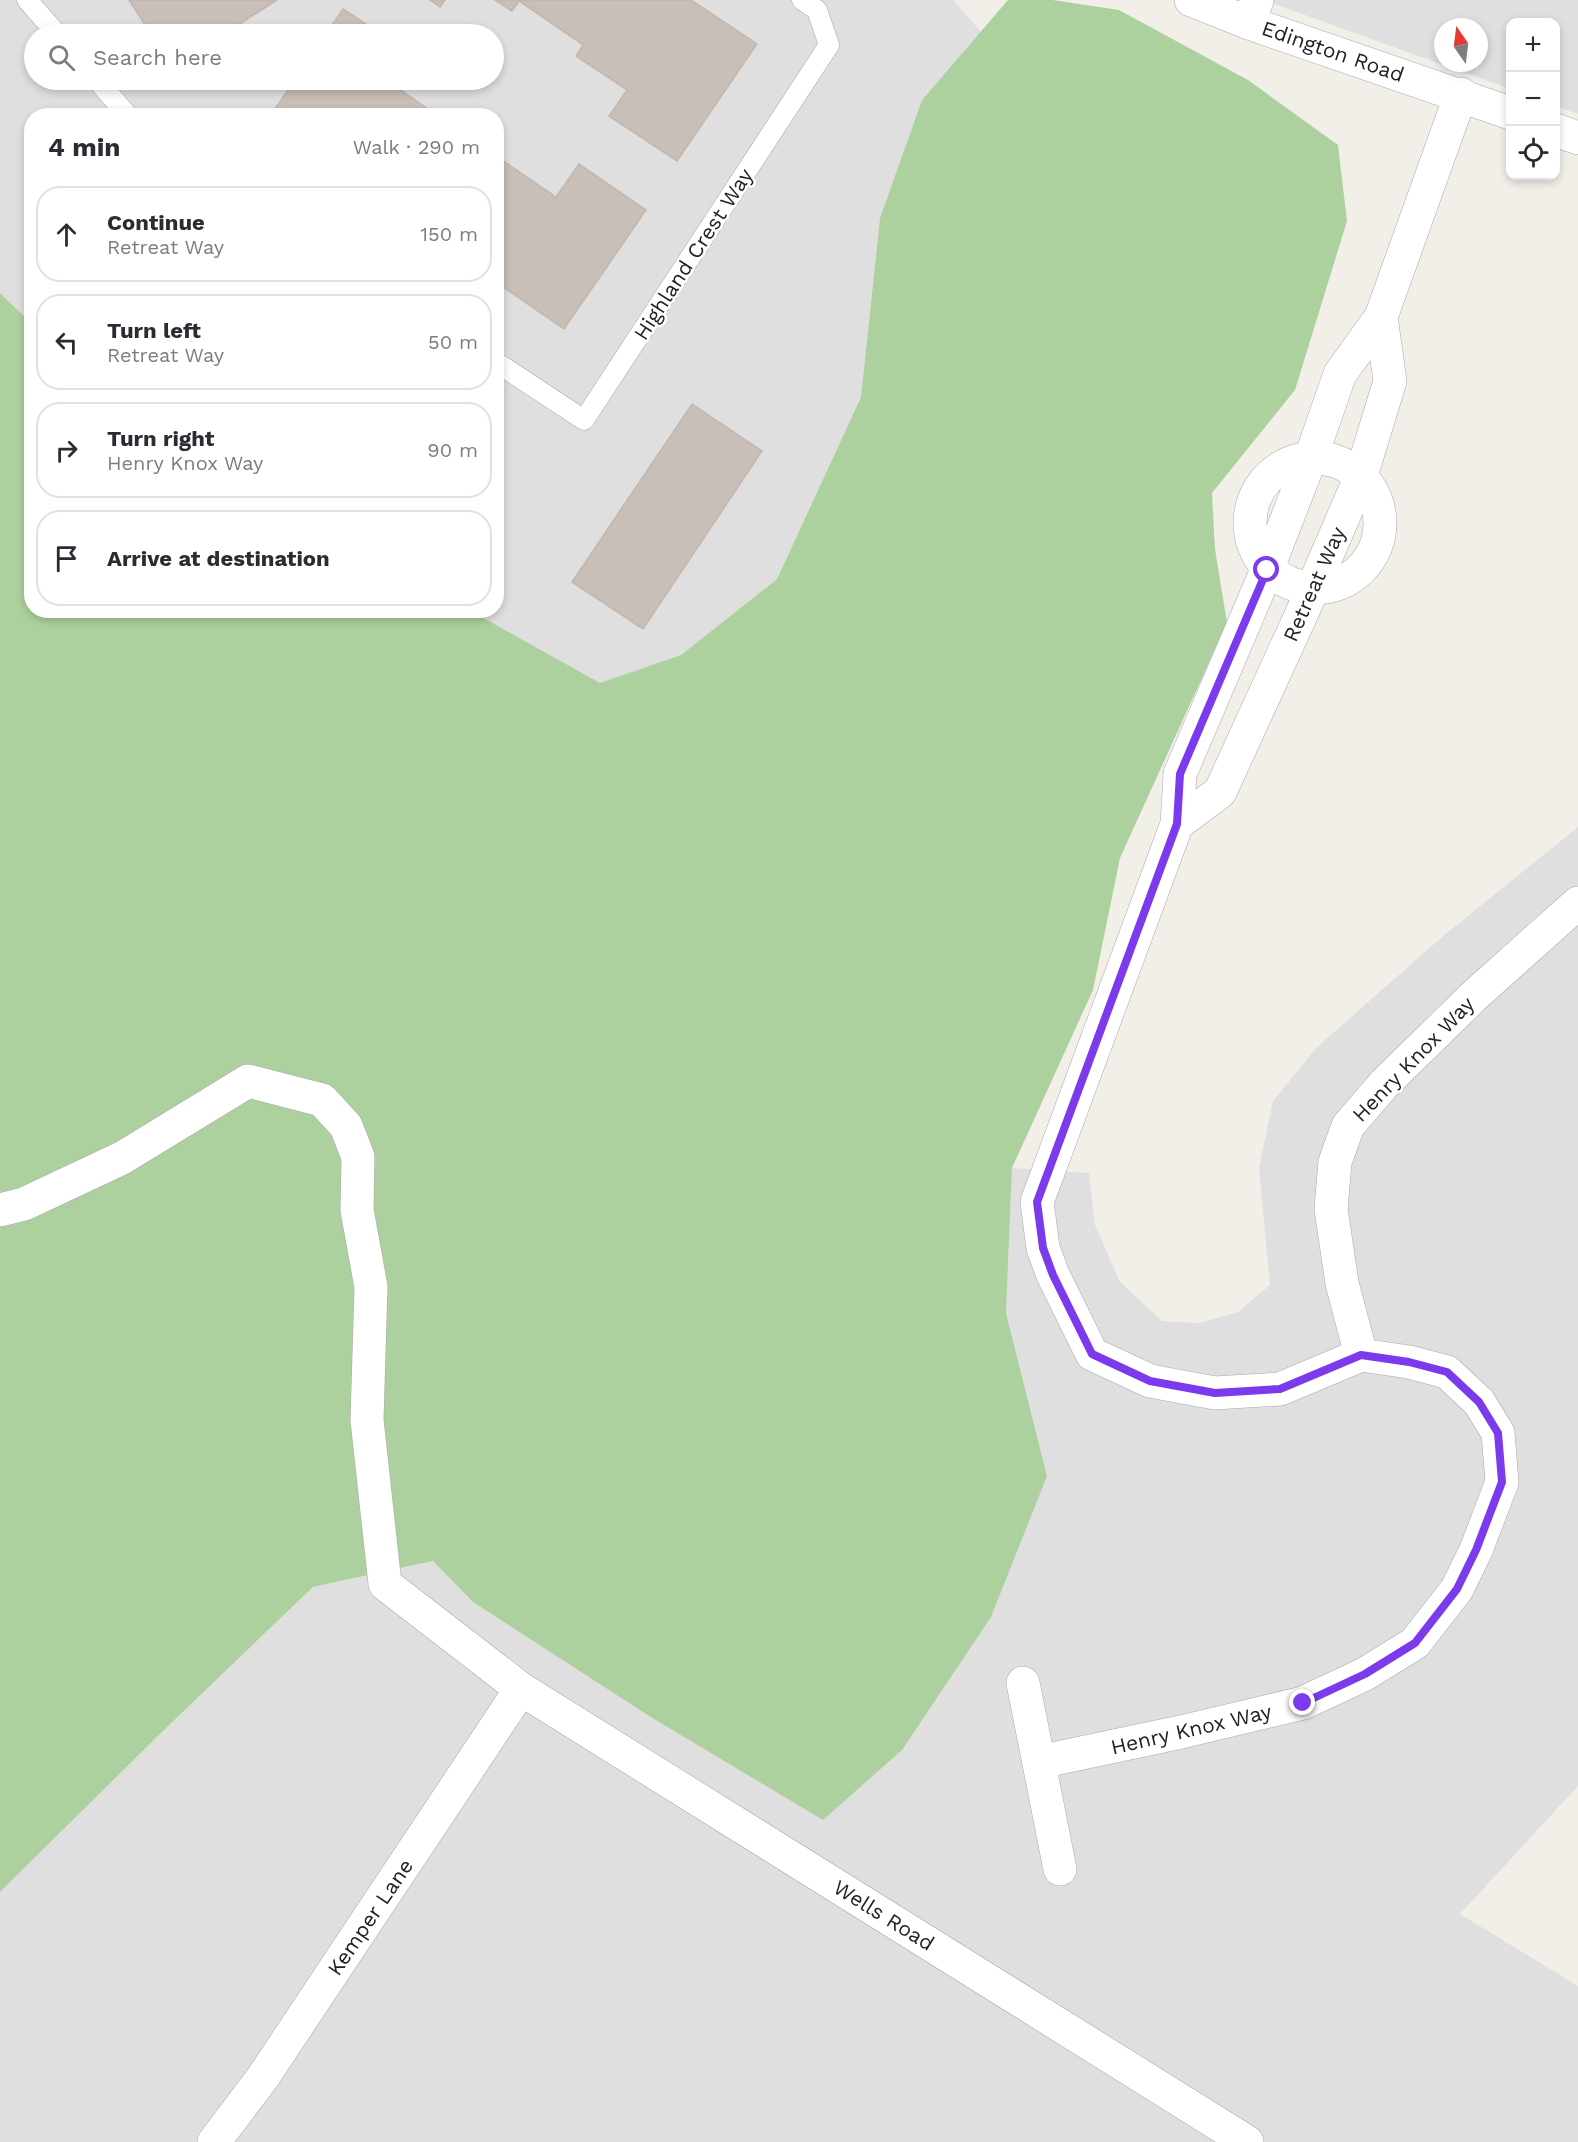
<!DOCTYPE html>
<html lang="en">
<head>
<meta charset="utf-8">
<style>
  :root { --surface:#fff; --page:#f7f7f7; --text:#2b2b33; --muted:#7c7c81; --line:#e1e1e2 }
  body { margin:0; font-family:"Work Sans",sans-serif; background:var(--page); color:var(--text) }
  .controls { position:absolute; right:18px; top:18px; display:grid; overflow:hidden; border-radius:12px; box-shadow:0 3px 9px #0003 }
  .controls button { width:54px; height:54px; display:grid; place-items:center; padding:0; border:0; border-bottom:2px solid var(--line); background:var(--surface); color:var(--text); font:30px sans-serif }
  .compass { position:absolute; left:1434px; top:18px; width:54px; height:54px; border-radius:50%; background:var(--surface); box-shadow:0 3px 9px #0003; rotate:346deg }
  .stop { position:absolute; width:18px; height:18px; margin:-14px; border:4px solid #7c3aed; border-radius:50%; background:#fff }
  .stop.end { background:#7c3aed; border-color:#fff; box-shadow:0 2px 6px #0008 }
  .list { margin:0; padding:0; list-style:none }
  h2 { display:flex; justify-content:space-between; align-items:center; height:78px; margin:0; padding:0 24px; font-size:26px }
  h2 small { font-size:20px; font-weight:400; color:var(--muted) }
  .list li { display:grid; grid-template-columns:39px 1fr auto; gap:18px; align-items:center; box-sizing:border-box; height:96px; margin:0 12px 12px; padding:0 12px; border:2px solid var(--line); border-radius:24px }
  .list b { display:block; font-size:22px; white-space:nowrap }
  .list p { margin:0; font-size:20px; white-space:nowrap; color:var(--muted) }
  .list em { font-size:20px; font-style:normal; color:var(--muted) }
  .icon { flex:none; width:33px; height:33px; fill:none; stroke:currentColor; stroke-width:2; stroke-linecap:round; stroke-linejoin:round }
  .map { position:relative; flex:none; width:1578px; height:2142px; overflow:hidden }
  .search { position:absolute; background:var(--surface); box-shadow:0 3px 9px #0003; left:24px; top:24px; width:480px; height:66px; display:flex; align-items:center; gap:15px; box-sizing:border-box; padding:0 21px; border-radius:33px; color:var(--muted); font-size:22px }
  .panel { position:absolute; background:var(--surface); box-shadow:0 3px 9px #0003; left:24px; top:108px; width:480px; height:510px; border-radius:24px }
  .map>svg:first-child { display:block }
  .residential { fill:#e0dfdf; fill-rule:evenodd }
  .forest { fill:#add19e }
  .building { fill:#c7bfb8; stroke:#c4b6ab; stroke-width:1.5 }
  .lines { fill:none; stroke-linecap:round; stroke-linejoin:round }
  .service-casing { stroke:#a9a9a9; stroke-width:21 }
  .minor-casing { stroke:#a9a9a9; stroke-width:34 }
  .tertiary-casing { stroke:#a9a9a9; stroke-width:34 }
  .service { stroke:#fff; stroke-width:20 }
  .minor { stroke:#fff; stroke-width:33 }
  .tertiary { stroke:#fff; stroke-width:33 }
  .route { stroke:#7c3aed; stroke-width:8 }
  .labels { text-anchor:middle; dominant-baseline:central; stroke-width:5; stroke-linejoin:round; paint-order:stroke }
  .street-label { font-size:21px; fill:#222; stroke:#fff }
</style>
</head>
<body>
<div class="map">
<svg width="1578" height="2142" viewBox="0 0 1578 2142">
  <rect width="100%" height="100%" fill="#f2efe9"/>
  <path class="residential" d="M0 0H953L981 32 922 100 880 218 861 397 777 579 681 655 600 684 471 611 496 610V116H32L31 323 0 293ZM34 34H494V80H34Z
    M1263 0H1578V114L1556 106V22H1510V89ZM1443 27H1479V63H1443Z
    M1578 827V1786L1460 1914 1578 1986V2142H0V1892L164 1730 313 1587 434 1561 473 1602 649 1716 1047 1476 1006 1313 1012 1168 1089 1173 1095 1225 1120 1282 1162 1321 1199 1323 1238 1312 1270 1285 1259 1168 1273 1101 1317 1047 1442 937Z"/>
  <path class="forest" d="M1008 0H1053L1119 10 1248 80 1338 145 1347 221 1295 390 1212 493 1215 549 1227 623 1120 858 1093 990 1012 1168 1006 1313 1047 1476 991 1617 902 1750 823 1820 649 1716 473 1602 433 1561 313 1587 164 1730 0 1892V293L31 323 32 610 471 611 600 683 681 655 777 579 861 397 880 218 922 100Z"/>
  <path class="building" d="M129 0H277L224 34H151Z
    M430 0H445L440 7Z
    M495 0H691L757 44 677 161 609 116 627 90 576 56 583 45 519 1 512 11Z
    M343 9 381 34H326Z
    M295 80H391L389 82 438 116H270Z
    M502 160 556 197 579 164 646 210 564 329 496 282V168Z
    M692 404 762 451 643 629 572 582Z"/>
  <g class="lines">
    <g class="service-casing">
      <path id="service" d="M27 0 57 34
        M97 80 128 116
        M496 362 584 420 829 45 817 10 802 0"/>
    </g>
    <g class="minor-casing">
      <path id="minor" d="M1249 23 1257 0
        M1250 523a65 65 0 1 1 130 0a65 65 0 1 1-130 0Z
        M1177 824 1220 792 1302 613 1361 476 1390 381 1381 317
        M0 1210 24 1204 122 1158 248 1081 322 1100 346 1126 358 1157 357 1210 371 1287 367 1420 385 1584 521 1689 1247 2142
        M1361 1355 1280 1389 1215 1393 1150 1381 1092 1354 1053 1275 1043 1248 1037 1202 1177 824 1180 774 1267 570 1311 457 1340 374 1381 317 1461 94
        M1361 1355 1342 1283 1331 1209 1335 1162 1348 1126 1385 1083 1475 995 1578 903
        M1023 1683 1060 1869
        M1039 1762 1181 1732 1303 1703 1365 1674 1415 1643 1457 1589 1476 1550 1502 1482 1498 1433 1479 1402 1447 1372 1409 1362 1361 1355
        M214 2142 263 2077 521 1689"/>
    </g>
    <g class="tertiary-casing">
      <path id="tertiary" d="M1191 0 1249 23 1510 113
        M1556 130 1578 138"/>
    </g>
    <use href="#service" class="service"/>
    <use href="#minor" class="minor"/>
    <use href="#tertiary" class="tertiary"/>
  </g>
  <g class="lines">
    <path class="route" d="M1267 570 1180 774 1177 824 1037 1202 1043 1248 1053 1275 1092 1354 1150 1381 1215 1393 1280 1389 1361 1355 1409 1362 1447 1372 1479 1402 1498 1433 1502 1482 1476 1550 1457 1589 1415 1643 1365 1674 1303 1703"/>
  </g>
  <g class="labels">
    <g class="street-label">
      <text transform="translate(1333 51) rotate(19)">Edington Road</text>
      <text transform="translate(693 254) rotate(-57)">Highland Crest Way</text>
      <text transform="translate(1314 584) rotate(-66)">Retreat Way</text>
      <text transform="translate(1413 1059) rotate(-46)">Henry Knox Way</text>
      <text transform="translate(1191 1729) rotate(-13)">Henry Knox Way</text>
      <text transform="translate(884 1915) rotate(32)">Wells Road</text>
      <text transform="translate(370 1917) rotate(-56)">Kemper Lane</text>
    </g>
  </g>
</svg>
<div class="controls">
<button>+</button>
<button>−</button>
<button><svg class="icon" aria-label="locate" viewBox="0 0 24 24"><circle cx="12" cy="12" r="6"/><path d="M12 2v4M12 18v4M2 12h4M18 12h4"/></svg></button>
</div>
<svg class="compass" viewBox="-18 -18 36 36"><path d="M0-13l5 13h-10z" fill="#e53935"/><path d="M0 13l5-13h-10z" fill="#7c7c81"/></svg>
<div class="stop" style="left:1267px;top:570px"></div>
<div class="stop end" style="left:1303px;top:1703px"></div>
<div class="search"><svg class="icon" aria-label="search" viewBox="0 0 24 24"><circle cx="10" cy="10" r="6"/><path d="M15 15l6 6"/></svg>Search here</div>
<section class="panel">
<h2>4 min<small>Walk · 290 m</small></h2>
<ul class="list">
<li><svg class="icon" aria-label="ahead" viewBox="0 0 24 24"><path d="M12 20V5M6 11l6-6 6 6"/></svg><div><b>Continue</b><p>Retreat Way</p></div><em>150 m</em></li>
<li><svg class="icon" aria-label="left" viewBox="0 0 24 24"><path d="M17 20v-9H6M10 6l-5 5 5 5"/></svg><div><b>Turn left</b><p>Retreat Way</p></div><em>50 m</em></li>
<li><svg class="icon" aria-label="right" viewBox="0 0 24 24"><path d="M7 20v-9h11M14 6l5 5-5 5"/></svg><div><b>Turn right</b><p>Henry Knox Way</p></div><em>90 m</em></li>
<li><svg class="icon" aria-label="arrive" viewBox="0 0 24 24"><path d="M6 21V4h12l-3 4 3 4H6"/></svg><div><b>Arrive at destination</b></div></li>
</ul>
</section>
</div>
</body>
</html>
